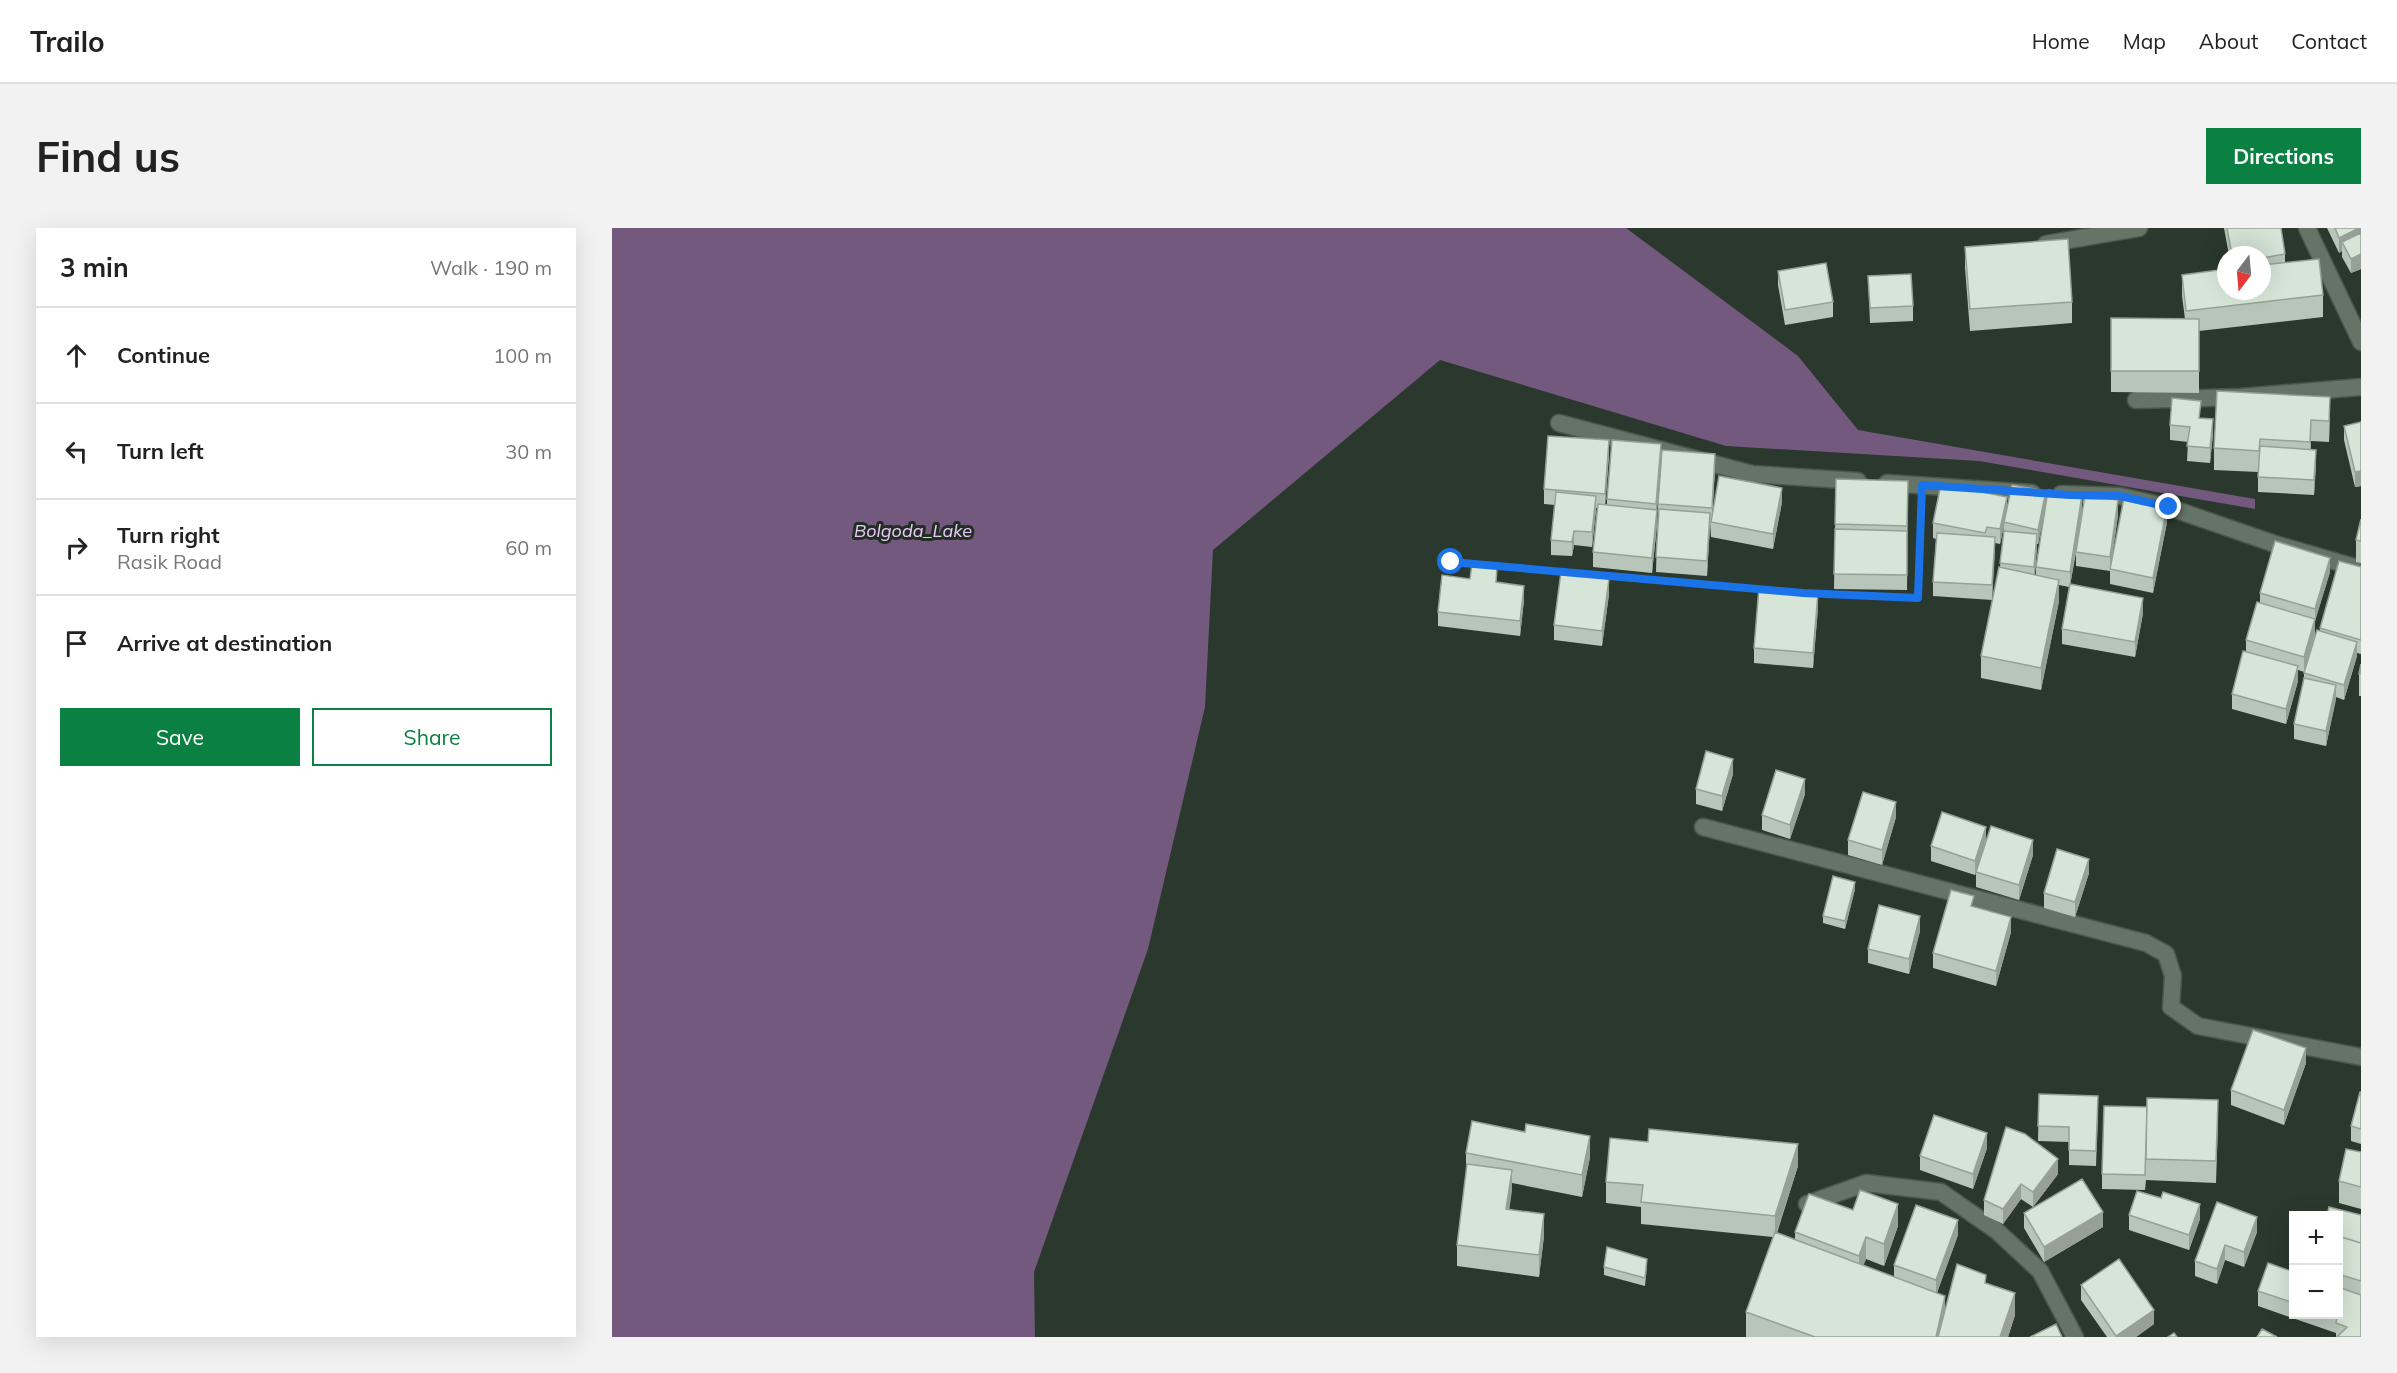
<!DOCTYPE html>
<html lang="en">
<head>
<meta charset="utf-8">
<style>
  :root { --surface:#fff; --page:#f2f2f2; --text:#222; --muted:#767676; --line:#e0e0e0; --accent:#0b8043 }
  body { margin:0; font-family:Mulish,sans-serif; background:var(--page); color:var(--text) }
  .controls { position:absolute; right:18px; bottom:18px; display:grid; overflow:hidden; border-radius:0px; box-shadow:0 6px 24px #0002 }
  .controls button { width:54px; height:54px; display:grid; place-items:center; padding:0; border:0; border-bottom:2px solid var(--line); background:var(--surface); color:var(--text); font:30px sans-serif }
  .compass { position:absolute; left:1605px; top:18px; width:54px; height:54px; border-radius:50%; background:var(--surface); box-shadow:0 6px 24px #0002; rotate:196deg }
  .stop { position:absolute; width:18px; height:18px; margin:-14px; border:4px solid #1a73e8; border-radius:50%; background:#fff }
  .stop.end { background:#1a73e8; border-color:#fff; box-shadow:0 2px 6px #0008 }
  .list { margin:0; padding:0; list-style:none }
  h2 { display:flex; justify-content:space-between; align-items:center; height:78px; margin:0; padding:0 24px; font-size:26px }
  h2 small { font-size:20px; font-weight:400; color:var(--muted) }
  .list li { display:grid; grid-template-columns:39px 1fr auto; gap:18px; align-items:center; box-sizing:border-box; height:96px; padding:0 24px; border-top:2px solid var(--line) }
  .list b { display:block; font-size:22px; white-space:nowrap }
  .list p { margin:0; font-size:20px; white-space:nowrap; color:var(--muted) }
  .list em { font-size:20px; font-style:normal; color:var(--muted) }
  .actions { display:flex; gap:12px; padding:18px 24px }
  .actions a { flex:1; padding:14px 0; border:2px solid var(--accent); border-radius:0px; text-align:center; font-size:21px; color:var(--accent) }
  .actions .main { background:var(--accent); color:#fff }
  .icon { flex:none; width:33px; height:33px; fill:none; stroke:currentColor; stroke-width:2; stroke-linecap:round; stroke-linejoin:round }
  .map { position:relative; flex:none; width:1749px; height:1109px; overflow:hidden; border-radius:0px }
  header { display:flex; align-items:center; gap:36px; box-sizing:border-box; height:84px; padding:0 30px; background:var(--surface); border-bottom:2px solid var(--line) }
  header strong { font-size:28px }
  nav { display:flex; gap:33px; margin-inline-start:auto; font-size:21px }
  .intro { display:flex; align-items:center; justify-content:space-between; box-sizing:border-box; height:144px; padding:0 36px }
  h1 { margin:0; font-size:42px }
  .button { padding:15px 27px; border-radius:0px; background:var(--accent); color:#fff; font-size:21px; font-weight:700 }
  main { display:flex; gap:36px; padding:0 36px }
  aside { flex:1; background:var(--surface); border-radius:0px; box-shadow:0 6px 24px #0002 }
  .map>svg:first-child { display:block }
  .water { fill:#72597d }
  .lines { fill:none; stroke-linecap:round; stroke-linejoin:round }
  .minor-casing { stroke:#4b554c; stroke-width:19 }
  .path { stroke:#69746a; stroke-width:4; stroke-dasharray:6 3; stroke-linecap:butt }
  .minor { stroke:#667367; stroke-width:16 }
  .wall { fill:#b8c5b9; fill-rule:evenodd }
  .shaded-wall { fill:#96a096 }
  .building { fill:#d6e5d7; stroke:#96a096; stroke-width:1.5 }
  .route { stroke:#1a73e8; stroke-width:8 }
  .labels { text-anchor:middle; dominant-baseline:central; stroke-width:6; stroke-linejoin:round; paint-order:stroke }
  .water-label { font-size:18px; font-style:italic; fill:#ebcafa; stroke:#222e23 }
</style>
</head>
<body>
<header>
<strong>Trailo</strong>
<nav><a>Home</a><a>Map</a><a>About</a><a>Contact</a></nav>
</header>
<div class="intro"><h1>Find us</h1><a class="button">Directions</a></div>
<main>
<aside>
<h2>3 min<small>Walk · 190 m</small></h2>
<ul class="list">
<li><svg class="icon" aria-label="ahead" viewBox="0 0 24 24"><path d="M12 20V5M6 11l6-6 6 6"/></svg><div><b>Continue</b></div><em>100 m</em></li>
<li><svg class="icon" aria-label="left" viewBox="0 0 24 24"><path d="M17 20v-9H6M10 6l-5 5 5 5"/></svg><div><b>Turn left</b></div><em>30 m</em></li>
<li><svg class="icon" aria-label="right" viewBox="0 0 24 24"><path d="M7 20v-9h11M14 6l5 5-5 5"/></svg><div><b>Turn right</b><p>Rasik Road</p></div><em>60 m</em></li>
<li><svg class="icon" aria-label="arrive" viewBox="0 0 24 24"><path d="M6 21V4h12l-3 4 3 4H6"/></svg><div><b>Arrive at destination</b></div></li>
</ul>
<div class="actions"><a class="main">Save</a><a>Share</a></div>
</aside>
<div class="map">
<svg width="1749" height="1109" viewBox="0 0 1749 1109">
  <rect width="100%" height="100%" fill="#2b382d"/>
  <path class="water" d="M0 0H1014L1186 128 1246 202 1643 271V281L1367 233 1114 218 828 132 601 322 593 479 536 721 422 1044 423 1109H0Z"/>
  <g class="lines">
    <g class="minor-casing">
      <path id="minor" d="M1695 0 1749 114
        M1434 16 1527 0
        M1524 172 1629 169 1749 159
        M947 195 1140 246 1246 253
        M1275 255 1420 265
        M1449 266 1508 268 1556 279 1663 316 1749 341
        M1091 599 1534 715 1554 726 1561 748 1559 779 1586 798 1749 829
        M1195 976 1254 955 1329 964 1385 1003 1428 1043 1463 1109"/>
    </g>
    <path class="path" d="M839 334 1152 361
      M1204 365 1306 370 1309 279"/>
    <use href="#minor" class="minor"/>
  </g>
  <path class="wall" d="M1612 0H1669L1673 26V34L1711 67V89L1587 103V165L1499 164V90L1573 91 1570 68V47L1650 63V27H1617Z
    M1715 0H1749V41L1739 45 1730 29V23L1727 25Z
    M1353 19 1460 74V95L1358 103 1353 40Z
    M1166 43 1221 74V89L1173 97 1166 57Z
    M1256 48 1301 78V93L1258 95Z
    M1718 169 1717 214 1699 213V222L1704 237 1702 267 1646 264V244L1602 242V220Z
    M1589 190 1601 206 1598 235 1575 233 1576 214 1558 212V197Z
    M1749 194V258L1743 259 1732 212V198Z
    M1049 216 1045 282V297L1040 345 981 339V324L985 280H984L980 319 962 317 960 328 939 327V312L943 277 932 276V261L997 227 993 277H995V271Z
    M1103 241 1100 285 1170 274 1161 321 1099 309 1098 294 1095 348 1044 344 1046 276Z
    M1224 251 1296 253 1295 362 1222 361Z
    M1434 278 1470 280 1506 287 1499 336 1555 294 1541 365 1498 356V343L1464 338V325L1458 357 1531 385 1523 429 1450 416V401L1457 359 1447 357V373L1429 462 1369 450V428L1388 339 1392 297 1388 316 1383 315 1380 372 1321 368V354L1324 311 1321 310V295L1395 282ZM1433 281 1424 339V347H1423L1425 316H1426Z
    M1749 291V335L1744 334V312Z
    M1749 339V426L1745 425V428L1732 472 1724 469 1714 518 1682 511V496L1692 453V444L1686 442V453L1674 496 1620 481V466L1634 424V412L1648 375V365L1718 344 1703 393V406L1708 402V400Z
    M885 354 912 372 908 408 826 398V384Z
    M997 366 990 418 942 412V397Z
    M1206 380 1201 440 1142 435V420Z
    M1749 436V468H1747V446Z
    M1121 546 1110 583 1084 576V561Z
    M1193 566 1178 611 1150 602V587Z
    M1284 589 1270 637 1236 627V612Z
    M1374 612 1421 627 1407 672 1364 659V645L1363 647 1319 633V618Z
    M1477 645 1463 689 1432 680V665Z
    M1243 661 1233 701 1211 695V688Z
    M1362 679 1399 704 1384 758 1321 740V725Z
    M1308 703 1297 746 1256 735V721Z
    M1694 835 1672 897 1619 877V862Z
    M1749 864V916L1739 913V898Z
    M1427 866 1486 883 1484 938 1457 937V914L1426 913Z
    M1606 894 1604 955 1534 952 1533 962 1490 961V946Z
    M1375 920 1361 961 1308 942V928Z
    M1749 924V981L1727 975V953Z
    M854 925 978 929 970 969 900 955 897 982 932 1008 927 1049 845 1038V1017L854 943Z
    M1446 931V946L1421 979 1409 971 1391 996 1372 987V972Z
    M1186 938 1165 1005 1183 1012V1004L1286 998 1272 1038 1254 1031 1251 1037 1282 1049V1037L1346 1007 1325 1065 1333 1080 1374 1055 1403 1087 1396 1109H1134V1084L1161 1009 1029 996V979L994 975V954Z
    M1605 974 1645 1004 1632 1039 1613 1032 1605 1056 1583 1048V1033Z
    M1412 985 1491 999 1432 1034 1412 1000Z
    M1517 987 1588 991 1577 1022 1517 1002Z
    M1726 987H1749V1109H1724V1105L1646 1078V1063L1682 1044V1086H1726Z
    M1035 1038 1033 1058 992 1047V1039Z
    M1469 1057 1542 1096 1524 1109H1495L1469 1072Z"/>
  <path class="shaded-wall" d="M1747 0H1749V14H1730V23L1727 25V10Z
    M1749 26V41L1739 45V31Z
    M1718 169V191L1717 214V193Z
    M1601 191V206L1598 235V220Z
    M1699 192V213L1698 236V214Z
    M997 212V227L993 280V266Z
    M1049 216V231L1045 282V297L1040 345V330L1044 289V276Z
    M1704 222V237L1702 267V252Z
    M1103 226V241L1100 295V280Z
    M1749 243V258L1743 259V244Z
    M1170 260V274L1161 321V306Z
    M1434 263V278L1426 316V302Z
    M1470 267V282L1458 359V344Z
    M984 268V283L980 319V304Z
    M1395 269V284L1388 316V301Z
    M1506 272V287L1498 344V329Z
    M1555 279V294L1541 365V350Z
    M1098 285V300L1095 348V333Z
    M962 303V317L960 328V314Z
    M1425 306V321L1422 354V339Z
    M1383 309V324L1380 372V357Z
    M1718 330V344L1703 393V406L1692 444V429L1703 393V381Z
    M997 351V366L990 418V403Z
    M1447 352V373L1429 462V440Z
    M912 358V372L908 408V393Z
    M1206 365V380L1201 440V425Z
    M1531 370V385L1523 429V414Z
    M1745 414V428L1732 472V457Z
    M1686 438V453L1674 496V481Z
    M1724 457V472L1714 518V503Z
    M1121 531V546L1110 583V568Z
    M1193 551V566L1178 611V597Z
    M1284 574V589L1270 637V622Z
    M1374 599V614L1363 647V633Z
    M1421 612V627L1407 672V657Z
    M1477 631V645L1463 689V674Z
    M1243 654V661L1233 701V693Z
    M1308 688V703L1297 746V731Z
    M1399 689V704L1384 758V743Z
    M1694 820V835L1672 897V882Z
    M1375 905V920L1361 961V946Z
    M978 908V929L970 969V947Z
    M1186 916V938L1163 1009V988Z
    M1446 931V946L1421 979V964Z
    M900 942V963L894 1003V981Z
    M1409 956V971L1391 996V981Z
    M1286 976V998L1272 1038V1016Z
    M1588 976V991L1577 1022V1007Z
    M1491 984V999L1432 1034V1019Z
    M932 986V1008L927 1049V1027Z
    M1645 989V1004L1632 1039V1024Z
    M1346 992V1007L1324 1067V1052Z
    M1254 1009V1031L1247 1049V1028Z
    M1613 1017V1032L1605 1056V1041Z
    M1403 1065V1087L1396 1109H1388Z
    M1333 1068V1096L1331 1109H1324Z
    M1542 1082V1096L1524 1109H1504V1108Z"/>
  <path class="building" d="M1615 0H1669L1673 26 1650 30V27H1620Z
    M1723 0H1747L1727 10Z
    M1749 5V26L1739 31 1730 14Z
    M1456 11 1460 74 1358 81 1353 19Z
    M1707 31 1711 67 1574 83 1570 47 1614 41V63H1650V37Z
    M1214 35 1221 74 1173 82 1166 43Z
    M1299 46 1301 78 1258 80 1256 48Z
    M1499 90 1587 91V143H1499Z
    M1605 163 1718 169 1717 193 1699 192 1698 214 1648 211 1647 223 1602 220Z
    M1560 170 1589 173 1587 190 1601 191 1598 220 1575 218 1578 199 1558 197Z
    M1749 194V243L1743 244 1732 198Z
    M936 208 997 212 993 266 932 261Z
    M1000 212 1049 216 1044 276 995 271Z
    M1648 218 1704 222 1702 252 1646 249Z
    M1050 222 1103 226 1100 280 1046 276Z
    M1107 248 1170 260 1161 306 1099 294Z
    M1224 251 1296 253 1295 298 1223 296Z
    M1329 256 1395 269 1388 301 1375 299 1373 305 1321 295Z
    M1400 257 1434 263 1426 302 1392 294Z
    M1436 262 1470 267 1458 344 1424 339Z
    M944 264 984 268 980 304 962 303 960 314 939 312Z
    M1473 267 1506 272 1498 329 1464 324Z
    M1512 270 1555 279 1541 350 1498 341Z
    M986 276 1045 282 1040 330 981 324Z
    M1047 281 1098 285 1095 333 1044 329Z
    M1749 291V313L1744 312Z
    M1223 301 1295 303V347L1222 346Z
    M1392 303 1425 306 1422 339 1388 335Z
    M1325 305 1383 309 1380 357 1321 354Z
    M1663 313 1718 330 1703 381 1648 365Z
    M1727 333 1749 339V412L1708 400Z
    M860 336 885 339 884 354 912 358 908 393 826 384 830 347 858 351Z
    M1387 339 1447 352 1429 440 1369 428Z
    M949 344 997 351 990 403 942 397Z
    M1458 356 1531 370 1523 414 1450 401Z
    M1147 359 1206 365 1201 425 1142 420Z
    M1645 374 1703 391 1692 429 1634 412Z
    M1705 402 1745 414 1732 457 1692 445Z
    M1631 423 1686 438 1674 481 1620 466Z
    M1749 436V446H1747Z
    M1692 450 1724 457 1714 503 1682 496Z
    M1094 523 1121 531 1110 568 1084 561Z
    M1164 542 1193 551 1178 597 1150 587Z
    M1251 564 1284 574 1270 622 1236 612Z
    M1330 584 1374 599 1363 633 1319 618Z
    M1379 598 1421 612 1407 657 1364 644Z
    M1445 621 1477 631 1463 674 1432 665Z
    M1221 648 1243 654 1233 693 1211 688Z
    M1339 662 1362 668 1359 678 1399 689 1384 743 1321 725Z
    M1267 677 1308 688 1297 731 1256 721Z
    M1641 802 1694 820 1672 882 1619 862Z
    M1748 864H1749V901L1739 898Z
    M1427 866 1486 868 1484 923 1457 922V899L1426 898Z
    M1535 870 1606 872 1604 933 1534 931Z
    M1492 878 1535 879 1533 947 1490 946Z
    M1322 887 1375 905 1361 946 1308 928Z
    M860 893 913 904 914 896 978 908 970 947 854 925Z
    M1394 899 1413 906 1446 931 1421 964 1409 956 1391 981 1372 972Z
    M1037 901 1186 916 1163 988 1029 974 1031 957 994 954 998 910 1036 914Z
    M1734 921 1749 924V959L1727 953Z
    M855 936 900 942 894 981 932 986 927 1027 845 1017Z
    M1470 951 1491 984 1432 1019 1412 985Z
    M1248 962 1286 976 1272 1016 1254 1009 1247 1028 1183 1004 1197 966 1241 982Z
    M1525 963 1549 970 1551 964 1588 976 1577 1007 1517 987Z
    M1605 974 1645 989 1632 1024 1613 1017 1605 1041 1583 1033Z
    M1304 977 1346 992 1324 1052 1282 1037Z
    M1717 979 1749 987V1015L1726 1008V987H1715Z
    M1163 1004 1333 1068 1324 1109H1203L1134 1084Z
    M1726 1008 1749 1015V1053L1726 1046Z
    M995 1019 1035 1031 1033 1050 992 1039Z
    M1507 1031 1542 1082 1504 1108 1469 1057Z
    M1656 1035 1682 1044V1075L1646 1063Z
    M1345 1036 1374 1047 1373 1055 1403 1065 1388 1109H1326Z
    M1726 1059 1749 1067V1109H1725L1735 1099 1724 1095 1725 1090 1715 1086H1726Z
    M1444 1096 1450 1109H1418Z
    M1650 1101 1665 1109H1645Z
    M1562 1105 1565 1109H1556Z"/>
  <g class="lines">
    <path class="route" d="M839 334 1191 365 1306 370 1310 257 1458 267 1508 268 1557 279"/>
  </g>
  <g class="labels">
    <g class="water-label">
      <text x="301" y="302">Bolgoda_Lake</text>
    </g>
  </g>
</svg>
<div class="controls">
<button>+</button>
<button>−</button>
</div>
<svg class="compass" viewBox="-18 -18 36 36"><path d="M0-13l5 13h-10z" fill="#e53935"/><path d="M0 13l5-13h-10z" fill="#767676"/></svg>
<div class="stop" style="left:839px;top:334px"></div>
<div class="stop end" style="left:1557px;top:279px"></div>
</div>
</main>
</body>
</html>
